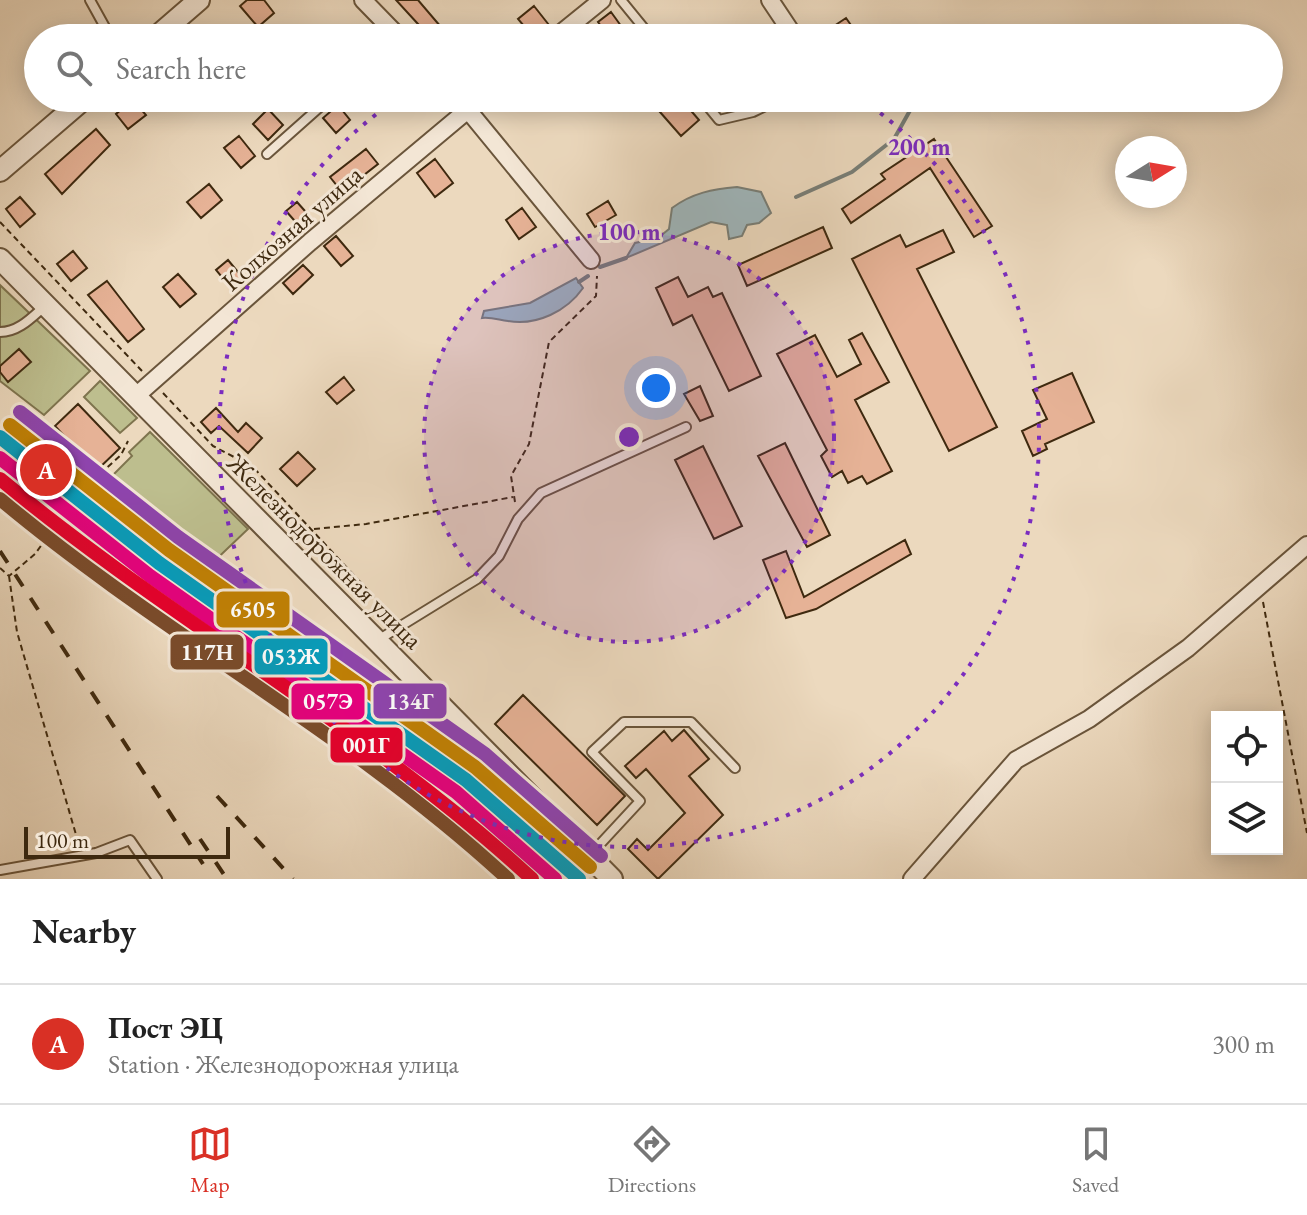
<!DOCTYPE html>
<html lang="en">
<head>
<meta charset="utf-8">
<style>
  :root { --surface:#fff; --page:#f2f2f2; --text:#222; --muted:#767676; --line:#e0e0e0; --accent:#d93025 }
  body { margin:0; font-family:"EB Garamond",serif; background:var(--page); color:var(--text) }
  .controls { position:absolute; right:24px; bottom:24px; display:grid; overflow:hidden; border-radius:0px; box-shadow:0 4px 20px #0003 }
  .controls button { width:72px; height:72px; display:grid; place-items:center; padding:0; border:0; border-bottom:2px solid var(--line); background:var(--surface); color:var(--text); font:40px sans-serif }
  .compass { position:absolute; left:1115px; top:136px; width:72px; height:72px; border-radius:50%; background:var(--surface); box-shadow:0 4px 20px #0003; rotate:79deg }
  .scale { position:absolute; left:24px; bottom:20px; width:206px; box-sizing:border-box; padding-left:8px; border:4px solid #3e290f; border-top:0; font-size:22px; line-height:28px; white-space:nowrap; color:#3e290f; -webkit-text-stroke:6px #f3e6d5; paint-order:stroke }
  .you { position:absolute; left:656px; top:388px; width:28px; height:28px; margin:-20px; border:6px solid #fff; border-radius:50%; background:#1a73e8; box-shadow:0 0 0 12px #1a73e833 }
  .badge { display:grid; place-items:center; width:52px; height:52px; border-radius:50%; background:var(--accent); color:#fff; font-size:26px; font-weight:700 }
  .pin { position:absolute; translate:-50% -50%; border:4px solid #fff; box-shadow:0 2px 8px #0006 }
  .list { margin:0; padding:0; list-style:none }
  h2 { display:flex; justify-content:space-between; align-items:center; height:104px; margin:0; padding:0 32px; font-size:34px }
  h2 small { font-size:26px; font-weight:400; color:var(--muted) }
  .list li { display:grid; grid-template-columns:52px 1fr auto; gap:24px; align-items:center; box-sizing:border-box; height:120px; padding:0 32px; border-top:2px solid var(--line) }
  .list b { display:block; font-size:30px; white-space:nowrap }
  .list p { margin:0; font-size:26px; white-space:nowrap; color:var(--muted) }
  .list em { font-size:26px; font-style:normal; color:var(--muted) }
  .icon { flex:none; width:44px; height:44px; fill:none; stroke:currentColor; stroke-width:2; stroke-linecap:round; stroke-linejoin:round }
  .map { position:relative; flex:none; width:1307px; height:879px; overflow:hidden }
  .search { position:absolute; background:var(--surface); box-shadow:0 4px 20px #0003; left:24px; right:24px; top:24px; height:88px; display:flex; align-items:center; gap:20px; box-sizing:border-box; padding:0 28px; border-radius:44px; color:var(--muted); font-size:30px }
  .sheet { height:224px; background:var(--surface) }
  nav { display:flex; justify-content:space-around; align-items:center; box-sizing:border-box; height:112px; border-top:2px solid var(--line); background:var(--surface); font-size:22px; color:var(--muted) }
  nav a { display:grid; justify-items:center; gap:4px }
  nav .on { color:var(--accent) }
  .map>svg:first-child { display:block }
  .green { fill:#bdbe8e; stroke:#7e744e; stroke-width:2 }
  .water { fill:#9fb7bd; stroke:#787e77; stroke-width:2 }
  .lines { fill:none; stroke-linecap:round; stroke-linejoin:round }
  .stream { stroke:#787e77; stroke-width:4 }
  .building { fill:#e6b296; stroke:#3e290f; stroke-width:2 }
  .service-casing { stroke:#6a553b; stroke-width:12 }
  .minor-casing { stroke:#6a553b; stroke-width:20 }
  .tertiary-casing { stroke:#6a553b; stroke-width:24 }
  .path { stroke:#3e290f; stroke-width:2; stroke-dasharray:6 4; stroke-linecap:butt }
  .service { stroke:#f3e6d5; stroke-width:8 }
  .minor { stroke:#f3e6d5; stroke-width:16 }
  .tertiary { stroke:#f3e6d5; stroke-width:20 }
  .rail { stroke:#3e290f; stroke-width:4; stroke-dasharray:14 14; stroke-linecap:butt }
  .rail-1-casing { stroke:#f3e6d5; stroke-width:20 }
  .rail-2-casing { stroke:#f3e6d5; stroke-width:20 }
  .rail-3-casing { stroke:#f3e6d5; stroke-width:20 }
  .rail-4-casing { stroke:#f3e6d5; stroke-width:20 }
  .rail-5-casing { stroke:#f3e6d5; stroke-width:20 }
  .rail-6-casing { stroke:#f3e6d5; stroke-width:20 }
  .rail-1 { stroke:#069cbb; stroke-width:14 }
  .rail-2 { stroke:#e5007d; stroke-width:14 }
  .rail-3 { stroke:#c08004; stroke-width:14 }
  .rail-4 { stroke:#e4002b; stroke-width:14 }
  .rail-5 { stroke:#8e44ad; stroke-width:14 }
  .rail-6 { stroke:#7a4b2a; stroke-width:14 }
  .ring { fill:none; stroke:#7b2cbf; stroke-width:4; stroke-dasharray:4 8 }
  .labels { text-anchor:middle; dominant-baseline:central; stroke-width:6; stroke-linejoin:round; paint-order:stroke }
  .street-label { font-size:26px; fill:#3e290f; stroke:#f3e6d5 }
  .centre { fill:#7b2cbf; stroke:#f3e6d5; stroke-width:4 }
  .ring-label { font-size:24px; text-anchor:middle; font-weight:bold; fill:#7b2cbf; stroke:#f3e6d5; stroke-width:6; stroke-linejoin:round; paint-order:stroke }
  .line-badge { stroke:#f3e6d5; stroke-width:3 }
  .badge-label { font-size:22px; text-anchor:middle; font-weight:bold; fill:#fff }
</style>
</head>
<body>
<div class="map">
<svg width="1307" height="879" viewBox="0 0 1307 879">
  <rect width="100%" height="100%" fill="#ecd9be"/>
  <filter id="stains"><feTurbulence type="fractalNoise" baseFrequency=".0025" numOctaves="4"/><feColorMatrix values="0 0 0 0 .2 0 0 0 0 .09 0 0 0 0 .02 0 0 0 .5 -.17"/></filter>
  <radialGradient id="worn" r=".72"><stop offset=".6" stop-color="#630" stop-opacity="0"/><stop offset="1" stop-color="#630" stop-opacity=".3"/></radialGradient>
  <path class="green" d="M0 285 90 371 44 415 0 381Z
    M100 381 137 418 120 433 84 397Z
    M150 432 248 529 206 569 139 532 85 491 100 476 106 482 132 456 129 452Z"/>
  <path class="water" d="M737 187 761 192 771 213 759 223 747 225 742 236 729 239 727 225 711 222 626 258 635 243 658 238 669 229 672 208C692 193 713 189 737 187Z
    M576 278 583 288C567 311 537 326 508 321 499 320 492 317 482 318L484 311 530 303Z"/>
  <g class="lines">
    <path class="stream" d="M940 38 941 28
      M796 197 852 172 894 139 917 98
      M600 267 626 258
      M579 282 588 276"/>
  </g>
  <path class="building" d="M247 0H264L274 13 258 27 240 6Z
    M396 0H418L441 27 429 38H422L413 28 418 24Z
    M534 6 549 25 534 38 518 19Z
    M611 12 624 30 614 38H610L598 22Z
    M846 18 860 38H816Z
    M660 98H680L699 120 681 136 653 104Z
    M133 100 146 115 128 129 116 114Z
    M338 105 350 120 336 133 323 118Z
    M268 109 283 125 268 140 253 124Z
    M96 129 110 145 62 194 45 174Z
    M239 136 255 156 241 168 224 148Z
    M934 139 992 226 974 237 930 168 851 223 842 209 885 179 881 174Z
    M366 149 378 164 342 192 330 177Z
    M435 159 453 183 435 197 417 173Z
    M209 184 222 200 201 218 187 202Z
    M20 197 35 214 20 227 6 209Z
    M608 201 616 215 595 227 587 214Z
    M297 202 312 219 301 228 286 211Z
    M522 208 536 227 519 239 506 220Z
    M823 227 832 248 747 286 738 265Z
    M943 230 954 252 917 269 997 427 949 451 852 259 900 235 906 247Z
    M336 236 353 256 341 266 324 246Z
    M73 251 87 268 71 281 57 264Z
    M228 260 243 278 231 288 216 270Z
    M303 265 313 275 293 294 283 283Z
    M178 274 196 294 180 307 163 287Z
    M678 277 688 297 708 287 713 297 722 293 761 376 729 391 692 315 673 325 656 288Z
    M107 281 144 329 128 342 88 295Z
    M862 333 889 382 855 400 892 471 867 484 862 476 848 483 842 471 832 477 821 456 827 450 777 354 815 335 837 377 861 364 849 340Z
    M19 349 31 362 8 382 0 372V366Z
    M1072 373 1094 422 1045 444 1047 449 1033 456 1022 431 1047 419 1033 390Z
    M344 377 354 390 337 404 326 392Z
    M700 386 713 416 700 421 684 394Z
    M78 404 120 448 96 471 55 426Z
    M216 408 238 432 246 423 262 438 248 453 219 426 211 433 201 422Z
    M785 443 830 535 807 547 758 456Z
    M703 446 742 526 714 539 675 460Z
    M298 452 315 469 297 486 280 469Z
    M905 540 911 554 816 609 786 618 763 560 786 551 804 597Z
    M256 584 282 612 272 622 245 594Z
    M523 695 625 796 597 825 495 724Z
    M684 730 709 759 689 776 723 815 658 879 628 849 637 839 648 850 685 813 646 769 636 778 625 766 664 731 672 741Z"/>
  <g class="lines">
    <g class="service-casing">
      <path id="service" d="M90 0 111 38
        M621 0 652 38
        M701 98 719 120 753 112 782 98
        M267 154 330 98
        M0 332C19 332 32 317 46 305
        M378 640 477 579 499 556 518 519 541 493 686 427
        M590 855 640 801 592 752 624 722H691L735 768
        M0 870 96 853 130 840 157 879"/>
    </g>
    <g class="minor-casing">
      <path id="minor" d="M363 0 400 38
        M770 0 790 30
        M555 38 602 0
        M458 98 591 260
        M136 396 310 242 482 98
        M912 879 1016 760 1089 719 1188 648 1307 545"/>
    </g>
    <g class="tertiary-casing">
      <path id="tertiary" d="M155 38 199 0
        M0 171 85 98
        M0 259 612 879"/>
    </g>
    <path class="path" d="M0 222 142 371
      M163 393 213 446 253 467 392 616
      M515 502 511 476 529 444 549 342 596 296 597 276
      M314 529 366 524 513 497
      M0 568 9 576 35 554 79 493 121 455 128 441
      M9 576 17 632 79 845
      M1263 602 1307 833"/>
    <use href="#service" class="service"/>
    <use href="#minor" class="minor"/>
    <use href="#tertiary" class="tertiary"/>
    <path class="rail" d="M0 551 203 864
      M217 796 293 879
      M200 839 227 879"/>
    <g class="rail-1-casing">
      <path id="rail-1" d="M0 437 159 563 466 780 579 879"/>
    </g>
    <g class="rail-2-casing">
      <path id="rail-2" d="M0 458 150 576 456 792 555 879"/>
    </g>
    <g class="rail-3-casing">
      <path id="rail-3" d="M10 425 169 550 475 767 590 867"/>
    </g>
    <g class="rail-4-casing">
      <path id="rail-4" d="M0 479C171 621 369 728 532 879"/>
    </g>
    <g class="rail-5-casing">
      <path id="rail-5" d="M20 412 178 537 485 754 601 856"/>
    </g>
    <g class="rail-6-casing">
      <path id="rail-6" d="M0 499C162 635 353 735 508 879"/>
    </g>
    <use href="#rail-1" class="rail-1"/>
    <use href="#rail-2" class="rail-2"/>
    <use href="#rail-3" class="rail-3"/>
    <use href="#rail-4" class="rail-4"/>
    <use href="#rail-5" class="rail-5"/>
    <use href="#rail-6" class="rail-6"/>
  </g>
  <circle cx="629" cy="437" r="205" fill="#7b2cbf" fill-opacity=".12"/>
  <g class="ring">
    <circle cx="629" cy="437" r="205"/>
    <path d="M537 38A410 410 0 0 1 721 38M861 99A410 410 0 1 1 397 99"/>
  </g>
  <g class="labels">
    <g class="street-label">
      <text transform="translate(292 228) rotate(-41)">Колхозная улица</text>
      <text transform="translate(325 551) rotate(45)">Железнодорожная улица</text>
    </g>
  </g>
  <circle cx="629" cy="437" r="12" class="centre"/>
  <g class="ring-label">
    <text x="919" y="155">200 m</text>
    <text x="629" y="240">100 m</text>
  </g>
  <g class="line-badge">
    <rect x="215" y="590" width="76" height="39" rx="8" fill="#c08004"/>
    <rect x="169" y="633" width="76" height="38" rx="8" fill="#7a4b2a"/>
    <rect x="253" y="637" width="76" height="39" rx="8" fill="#069cbb"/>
    <rect x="372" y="682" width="76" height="38" rx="8" fill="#8e44ad"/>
    <rect x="290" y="682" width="76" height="39" rx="8" fill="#e5007d"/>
    <rect x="329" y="726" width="75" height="38" rx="8" fill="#e4002b"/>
  </g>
  <g class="badge-label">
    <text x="253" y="617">6505</text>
    <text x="207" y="660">117Н</text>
    <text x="291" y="664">053Ж</text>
    <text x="410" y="709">134Г</text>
    <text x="328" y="709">057Э</text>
    <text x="366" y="753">001Г</text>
  </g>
  <rect width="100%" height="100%" filter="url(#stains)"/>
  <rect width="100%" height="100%" fill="url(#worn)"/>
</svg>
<div class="controls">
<button><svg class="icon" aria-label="locate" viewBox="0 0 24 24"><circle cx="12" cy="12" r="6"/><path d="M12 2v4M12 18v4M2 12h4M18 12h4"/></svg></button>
<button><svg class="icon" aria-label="layers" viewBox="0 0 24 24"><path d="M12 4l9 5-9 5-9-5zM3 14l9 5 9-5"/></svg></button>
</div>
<svg class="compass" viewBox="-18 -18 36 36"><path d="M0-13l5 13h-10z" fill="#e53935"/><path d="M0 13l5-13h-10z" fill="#767676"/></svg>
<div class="scale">100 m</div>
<div class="you"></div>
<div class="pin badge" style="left:46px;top:470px">A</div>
<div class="search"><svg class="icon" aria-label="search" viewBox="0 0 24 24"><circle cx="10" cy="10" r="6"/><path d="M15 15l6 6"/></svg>Search here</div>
</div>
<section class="sheet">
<h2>Nearby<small></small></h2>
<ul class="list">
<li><span class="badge">A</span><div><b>Пост ЭЦ</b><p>Station · Железнодорожная улица</p></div><em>300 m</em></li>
</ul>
</section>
<nav>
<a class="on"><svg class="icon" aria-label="map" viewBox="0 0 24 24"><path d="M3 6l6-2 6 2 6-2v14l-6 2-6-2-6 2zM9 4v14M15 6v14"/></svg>Map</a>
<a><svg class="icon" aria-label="directions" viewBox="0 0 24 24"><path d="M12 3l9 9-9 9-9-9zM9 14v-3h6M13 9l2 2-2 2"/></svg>Directions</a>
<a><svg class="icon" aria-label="saved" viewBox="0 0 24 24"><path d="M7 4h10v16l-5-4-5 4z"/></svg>Saved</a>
</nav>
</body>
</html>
